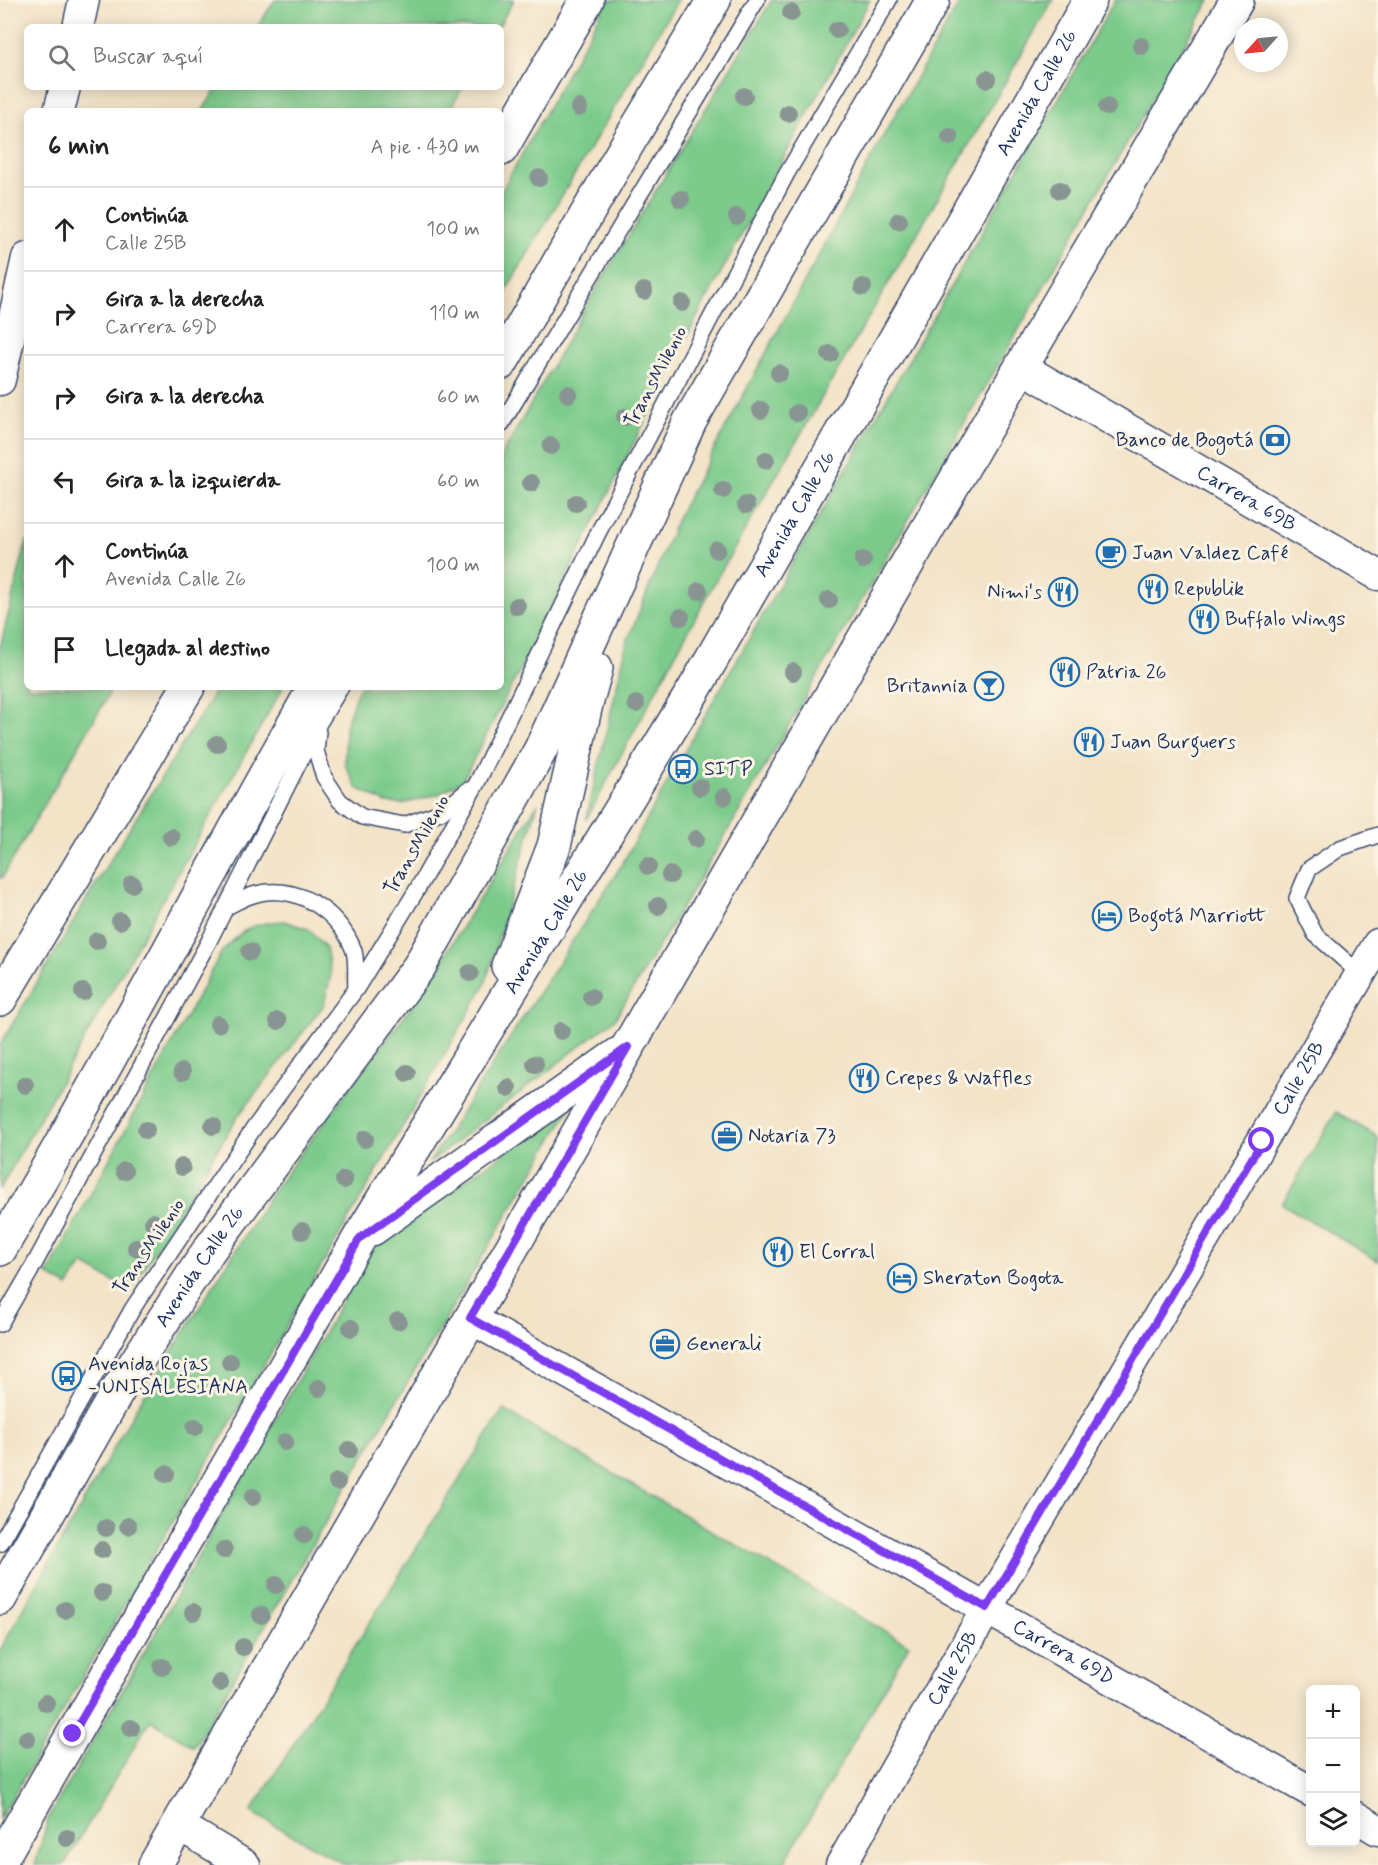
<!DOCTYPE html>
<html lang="es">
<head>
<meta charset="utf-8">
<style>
  :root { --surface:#fff; --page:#f2f2f2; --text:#222; --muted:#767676; --line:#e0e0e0 }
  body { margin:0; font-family:Mynerve,sans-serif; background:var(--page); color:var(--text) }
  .controls { position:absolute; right:18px; bottom:18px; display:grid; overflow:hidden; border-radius:9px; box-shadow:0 3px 15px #0003 }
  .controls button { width:54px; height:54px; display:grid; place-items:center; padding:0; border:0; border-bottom:2px solid var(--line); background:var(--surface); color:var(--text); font:30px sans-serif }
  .compass { position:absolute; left:1234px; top:18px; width:54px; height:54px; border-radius:50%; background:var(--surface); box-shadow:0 3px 15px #0003; rotate:243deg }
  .stop { position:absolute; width:18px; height:18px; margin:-14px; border:4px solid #7c3aed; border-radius:50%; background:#fff }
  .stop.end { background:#7c3aed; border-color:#fff; box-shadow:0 2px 6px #0008 }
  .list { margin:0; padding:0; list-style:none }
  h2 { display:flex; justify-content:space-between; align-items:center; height:78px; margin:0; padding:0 24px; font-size:26px }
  h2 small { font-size:20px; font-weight:400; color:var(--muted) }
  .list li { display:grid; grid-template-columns:39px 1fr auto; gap:18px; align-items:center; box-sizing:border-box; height:84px; padding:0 24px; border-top:2px solid var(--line) }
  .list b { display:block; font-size:22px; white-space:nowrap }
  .list p { margin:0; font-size:20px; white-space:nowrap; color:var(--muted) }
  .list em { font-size:20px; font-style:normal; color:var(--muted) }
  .icon { flex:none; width:33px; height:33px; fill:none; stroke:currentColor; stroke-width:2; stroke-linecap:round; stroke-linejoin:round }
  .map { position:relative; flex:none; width:1378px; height:1865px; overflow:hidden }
  .search { position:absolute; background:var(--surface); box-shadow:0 3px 15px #0003; left:24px; top:24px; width:480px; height:66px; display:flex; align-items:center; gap:15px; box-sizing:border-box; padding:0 21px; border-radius:9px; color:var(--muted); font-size:22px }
  .panel { position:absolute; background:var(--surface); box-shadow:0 3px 15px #0003; left:24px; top:108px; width:480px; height:582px; border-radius:9px }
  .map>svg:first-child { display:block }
  .green { fill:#7ccb8b; stroke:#4c7d74; stroke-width:1.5 }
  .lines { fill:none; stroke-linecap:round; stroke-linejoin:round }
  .service-casing { stroke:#3b4a6e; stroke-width:18 }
  .minor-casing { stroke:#3b4a6e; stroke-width:33 }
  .primary-casing { stroke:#3b4a6e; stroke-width:36 }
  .service { stroke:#fff; stroke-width:15 }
  .minor { stroke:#fff; stroke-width:30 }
  .primary { stroke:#fff; stroke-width:33 }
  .tree { fill:#899593 }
  .route { stroke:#7c3aed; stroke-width:8 }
  .labels { text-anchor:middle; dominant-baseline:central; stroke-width:6; stroke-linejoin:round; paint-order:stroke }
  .street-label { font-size:20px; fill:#1b2f5e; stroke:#fcf5e5 }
  .poi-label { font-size:20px; fill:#1b2f5e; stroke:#fcf5e5; text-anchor:start }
</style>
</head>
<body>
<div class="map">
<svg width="1378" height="1865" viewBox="0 0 1378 1865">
  <rect width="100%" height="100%" fill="#fcf5e5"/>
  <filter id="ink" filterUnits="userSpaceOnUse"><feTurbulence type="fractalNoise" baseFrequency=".0167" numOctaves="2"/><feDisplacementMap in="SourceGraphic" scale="12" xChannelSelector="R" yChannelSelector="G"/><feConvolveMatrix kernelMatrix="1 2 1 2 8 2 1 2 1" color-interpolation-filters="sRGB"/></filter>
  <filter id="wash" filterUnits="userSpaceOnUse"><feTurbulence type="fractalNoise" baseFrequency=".008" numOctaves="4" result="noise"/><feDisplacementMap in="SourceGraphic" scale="24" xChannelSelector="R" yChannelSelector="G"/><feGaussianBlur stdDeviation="1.35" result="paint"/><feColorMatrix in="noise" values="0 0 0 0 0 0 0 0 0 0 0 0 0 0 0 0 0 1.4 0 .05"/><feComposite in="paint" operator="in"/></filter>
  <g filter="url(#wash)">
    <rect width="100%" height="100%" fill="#f3e3c7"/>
    <path class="green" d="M275 0H514L498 27H257Z
      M608 0H678L501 299V192Z
      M772 0H870L700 311 524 662 463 780 439 794 403 804 386 803 357 788 345 764V727L357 692 360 687H501V457L596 289Z
      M961 0H1053L713 585 586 820 627 642 678 516 886 131Z
      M1115 0H1210L719 846 615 1019 429 1163 621 866 679 761Z
      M218 87H463L449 111H202Z
      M27 540V687H113L2 878H0V647Z
      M218 687H283L0 1189V1045L112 857Z
      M538 803 485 985 0 1819V1650L138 1405 275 1188 423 991Z
      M284 921 308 929 326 948 331 974 324 1005 236 1119 130 1291 83 1264 68 1287 47 1275 221 953C243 929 250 923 284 921Z
      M572 1106 377 1434 194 1747 150 1720 64 1865H35L49 1816 135 1669 374 1244Z
      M1336 1112 1378 1137V1261L1282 1204Z
      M503 1410 909 1645 783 1865H346L251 1812Z"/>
  </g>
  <g filter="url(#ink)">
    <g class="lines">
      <g class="service-casing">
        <path id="service" d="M501 425 757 0
          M318 732 316 751 324 777 340 801 362 817 404 825 443 811 468 790
          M225 908C233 904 241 899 250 896 293 880 340 911 354 951 357 962 355 977 356 989
          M1360 974 1315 934 1297 898 1309 869 1340 848 1378 835
          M0 1324 30 1272 209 941 319 723 341 687
          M0 1544 133 1308 254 1128 356 989 418 888 477 783 598 533 786 175 889 0"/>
      </g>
      <g class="minor-casing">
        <g id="minor">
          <path d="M78 27 84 0"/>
          <path d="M59 111 65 87"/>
          <path id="s1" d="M1021 367 1378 575"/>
          <path d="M0 380 27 258"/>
          <path id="s2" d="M470 1318 1310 1791"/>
          <path d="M1356 1817 1378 1830"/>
          <path d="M179 1825 245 1865"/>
          <path id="s3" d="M841 1865 987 1608 1378 944"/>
        </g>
      </g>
      <g class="primary-casing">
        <g id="primary">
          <path d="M501 149 587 0"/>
          <path d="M501 363 625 148 714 0"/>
          <path d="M508 966 554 846 586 704 596 668"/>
          <path d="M0 999 188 687"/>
          <path d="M372 1229 619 1054"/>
          <path d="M0 1249C110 1065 208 874 315 687"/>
          <path id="s4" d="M0 1598 120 1387 209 1250 419 967 541 749 690 421 933 0"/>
          <path id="s5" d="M0 1861 360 1237 695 688 1090 0"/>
          <path d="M155 1865 1021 367 1237 0"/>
        </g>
      </g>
      <use href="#service" class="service"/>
      <use href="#minor" class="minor"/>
      <use href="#primary" class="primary"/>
    </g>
    <g class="tree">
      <circle cx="791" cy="13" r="9"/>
      <circle cx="837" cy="30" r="9"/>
      <circle cx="1141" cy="46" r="9"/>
      <circle cx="987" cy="79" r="9"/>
      <circle cx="744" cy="96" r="9"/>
      <circle cx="1107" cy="107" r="9"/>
      <circle cx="579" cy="108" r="9"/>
      <circle cx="788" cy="113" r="9"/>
      <circle cx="950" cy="137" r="9"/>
      <circle cx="539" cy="178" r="9"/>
      <circle cx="1060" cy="190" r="9"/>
      <circle cx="681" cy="199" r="9"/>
      <circle cx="737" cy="217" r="9"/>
      <circle cx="899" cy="221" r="9"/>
      <circle cx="863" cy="287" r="9"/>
      <circle cx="644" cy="291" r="9"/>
      <circle cx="682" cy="303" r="9"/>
      <circle cx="830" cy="354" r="9"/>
      <circle cx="779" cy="373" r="9"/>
      <circle cx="568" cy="394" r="9"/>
      <circle cx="761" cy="410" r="9"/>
      <circle cx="797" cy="413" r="9"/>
      <circle cx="625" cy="417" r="9"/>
      <circle cx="551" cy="446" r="9"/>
      <circle cx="766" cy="460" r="9"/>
      <circle cx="531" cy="483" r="9"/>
      <circle cx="723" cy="490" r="9"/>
      <circle cx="576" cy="503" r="9"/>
      <circle cx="746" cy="505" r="9"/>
      <circle cx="717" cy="550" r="9"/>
      <circle cx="863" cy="560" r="9"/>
      <circle cx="699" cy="591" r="9"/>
      <circle cx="829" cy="600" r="9"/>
      <circle cx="517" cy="606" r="9"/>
      <circle cx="681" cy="617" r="9"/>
      <circle cx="793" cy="672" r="9"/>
      <circle cx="636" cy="704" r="9"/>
      <circle cx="217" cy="744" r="9"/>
      <circle cx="700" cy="787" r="9"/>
      <circle cx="724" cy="797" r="9"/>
      <circle cx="171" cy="837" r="9"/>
      <circle cx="696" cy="839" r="9"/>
      <circle cx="648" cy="866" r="9"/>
      <circle cx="670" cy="875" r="9"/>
      <circle cx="132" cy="884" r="9"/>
      <circle cx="658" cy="906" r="9"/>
      <circle cx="120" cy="921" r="9"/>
      <circle cx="97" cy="941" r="9"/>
      <circle cx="250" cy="952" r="9"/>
      <circle cx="470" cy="973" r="9"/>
      <circle cx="83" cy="992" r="9"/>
      <circle cx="591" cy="997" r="9"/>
      <circle cx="278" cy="1021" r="9"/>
      <circle cx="218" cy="1024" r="9"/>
      <circle cx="561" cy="1031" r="9"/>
      <circle cx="535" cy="1064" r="9"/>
      <circle cx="182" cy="1072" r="9"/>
      <circle cx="407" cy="1073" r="9"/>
      <circle cx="25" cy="1085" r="9"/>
      <circle cx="508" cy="1088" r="9"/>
      <circle cx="213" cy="1126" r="9"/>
      <circle cx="146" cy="1130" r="9"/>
      <circle cx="365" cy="1139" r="9"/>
      <circle cx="182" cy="1167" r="9"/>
      <circle cx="124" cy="1171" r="9"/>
      <circle cx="344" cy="1180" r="9"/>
      <circle cx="153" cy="1222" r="9"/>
      <circle cx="302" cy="1231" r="9"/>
      <circle cx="136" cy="1248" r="9"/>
      <circle cx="398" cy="1321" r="9"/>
      <circle cx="351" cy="1328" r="9"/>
      <circle cx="230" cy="1362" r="9"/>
      <circle cx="319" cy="1388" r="9"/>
      <circle cx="195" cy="1427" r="9"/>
      <circle cx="285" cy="1442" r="9"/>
      <circle cx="349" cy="1450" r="9"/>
      <circle cx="166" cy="1474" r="9"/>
      <circle cx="337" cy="1482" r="9"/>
      <circle cx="253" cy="1497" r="9"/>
      <circle cx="128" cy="1526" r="9"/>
      <circle cx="106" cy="1528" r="9"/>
      <circle cx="304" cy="1535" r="9"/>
      <circle cx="102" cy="1550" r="9"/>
      <circle cx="224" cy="1550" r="9"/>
      <circle cx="276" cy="1585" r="9"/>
      <circle cx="102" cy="1593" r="9"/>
      <circle cx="65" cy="1610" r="9"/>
      <circle cx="193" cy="1612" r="9"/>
      <circle cx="261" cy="1615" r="9"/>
      <circle cx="243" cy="1647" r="9"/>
      <circle cx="162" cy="1667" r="9"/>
      <circle cx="220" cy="1683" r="9"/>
      <circle cx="46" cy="1703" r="9"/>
      <circle cx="131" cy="1728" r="9"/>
      <circle cx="27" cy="1739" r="9"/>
      <circle cx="67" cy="1838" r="9"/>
    </g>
  </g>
  <g class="lines" filter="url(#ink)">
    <path class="route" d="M73 1734 360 1238 628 1047 470 1318 987 1608 1262 1141"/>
  </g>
  <defs>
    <g id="bank-ring" transform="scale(1.5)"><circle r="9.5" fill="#fcf5e5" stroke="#1f6fb2" stroke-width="1.5"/><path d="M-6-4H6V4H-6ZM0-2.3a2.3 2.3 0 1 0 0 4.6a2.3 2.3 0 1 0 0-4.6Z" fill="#1f6fb2"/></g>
    <g id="cafe-ring" transform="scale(1.5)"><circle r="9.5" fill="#fcf5e5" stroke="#1f6fb2" stroke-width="1.5"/><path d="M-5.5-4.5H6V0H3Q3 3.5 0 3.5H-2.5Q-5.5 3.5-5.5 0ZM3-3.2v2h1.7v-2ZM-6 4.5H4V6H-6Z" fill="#1f6fb2"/></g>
    <g id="restaurant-ring" transform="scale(1.5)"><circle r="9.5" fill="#fcf5e5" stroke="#1f6fb2" stroke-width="1.5"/><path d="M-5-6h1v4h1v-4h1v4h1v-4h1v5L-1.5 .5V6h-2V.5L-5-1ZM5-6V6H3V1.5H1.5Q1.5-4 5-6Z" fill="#1f6fb2"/></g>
    <g id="bar-ring" transform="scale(1.5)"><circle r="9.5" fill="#fcf5e5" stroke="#1f6fb2" stroke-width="1.5"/><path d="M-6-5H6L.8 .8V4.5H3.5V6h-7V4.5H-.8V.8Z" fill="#1f6fb2"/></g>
    <g id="bus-ring" transform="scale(1.5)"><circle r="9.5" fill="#fcf5e5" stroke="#1f6fb2" stroke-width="1.5"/><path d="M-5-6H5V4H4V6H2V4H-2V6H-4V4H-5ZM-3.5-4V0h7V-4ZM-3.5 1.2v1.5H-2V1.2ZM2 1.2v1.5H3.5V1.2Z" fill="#1f6fb2"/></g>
    <g id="hotel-ring" transform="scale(1.5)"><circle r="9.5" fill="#fcf5e5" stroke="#1f6fb2" stroke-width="1.5"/><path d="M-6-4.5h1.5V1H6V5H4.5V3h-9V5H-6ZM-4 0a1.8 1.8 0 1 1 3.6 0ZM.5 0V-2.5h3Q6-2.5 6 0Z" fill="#1f6fb2"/></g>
    <g id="office-ring" transform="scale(1.5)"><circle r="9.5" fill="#fcf5e5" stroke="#1f6fb2" stroke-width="1.5"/><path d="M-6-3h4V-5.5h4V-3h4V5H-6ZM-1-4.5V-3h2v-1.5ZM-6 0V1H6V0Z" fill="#1f6fb2"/></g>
  </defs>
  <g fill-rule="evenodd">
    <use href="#bank-ring" x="1275" y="440"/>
    <use href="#cafe-ring" x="1111" y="553"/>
    <use href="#restaurant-ring" x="1153" y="589"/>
    <use href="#restaurant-ring" x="1063" y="592"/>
    <use href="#restaurant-ring" x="1204" y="619"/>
    <use href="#restaurant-ring" x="1065" y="672"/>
    <use href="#bar-ring" x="989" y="686"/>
    <use href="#restaurant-ring" x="1089" y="742"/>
    <use href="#bus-ring" x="683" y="769"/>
    <use href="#hotel-ring" x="1107" y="916"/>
    <use href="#restaurant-ring" x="864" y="1078"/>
    <use href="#office-ring" x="727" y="1136"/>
    <use href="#restaurant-ring" x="778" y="1252"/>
    <use href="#hotel-ring" x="902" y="1278"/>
    <use href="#office-ring" x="665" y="1344"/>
    <use href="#bus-ring" x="67" y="1376"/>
  </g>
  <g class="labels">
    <g class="street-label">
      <text stroke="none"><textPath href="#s5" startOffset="2050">Avenida Calle 26</textPath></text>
      <text transform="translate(656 377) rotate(-62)">TransMilenio</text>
      <text stroke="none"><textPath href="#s1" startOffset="261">Carrera 69B</textPath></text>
      <text stroke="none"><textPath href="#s5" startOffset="1564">Avenida Calle 26</textPath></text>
      <text transform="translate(417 845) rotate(-60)">TransMilenio</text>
      <text stroke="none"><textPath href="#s5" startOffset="1078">Avenida Calle 26</textPath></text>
      <text stroke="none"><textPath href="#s3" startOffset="910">Calle 25B</textPath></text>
      <text transform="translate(149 1247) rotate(-56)">TransMilenio</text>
      <text stroke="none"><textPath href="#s4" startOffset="387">Avenida Calle 26</textPath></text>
      <text stroke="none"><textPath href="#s2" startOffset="681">Carrera 69D</textPath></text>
      <text stroke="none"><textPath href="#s3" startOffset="226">Calle 25B</textPath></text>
    </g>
    <g class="poi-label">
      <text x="1254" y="440" text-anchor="end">Banco de Bogotá</text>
      <text x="1132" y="553">Juan Valdez Café</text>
      <text x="1174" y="589">Republik</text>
      <text x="1042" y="592" text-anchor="end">Nimi's</text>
      <text x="1225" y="619">Buffalo Wings</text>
      <text x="1086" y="672">Patria 26</text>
      <text x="968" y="686" text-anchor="end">Britannia</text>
      <text x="1110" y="742">Juan Burguers</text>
      <text x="704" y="769">SITP</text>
      <text x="1128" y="916">Bogotá Marriott</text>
      <text x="885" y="1078">Crepes &amp; Waffles</text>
      <text x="748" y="1136">Notaria 73</text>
      <text x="799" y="1252">El Corral</text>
      <text x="923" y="1278">Sheraton Bogota</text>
      <text x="686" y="1344">Generali</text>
      <text x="88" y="1364">Avenida Rojas<tspan x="88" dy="23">- UNISALESIANA</tspan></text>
    </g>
  </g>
</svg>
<div class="controls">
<button>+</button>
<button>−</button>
<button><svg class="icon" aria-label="layers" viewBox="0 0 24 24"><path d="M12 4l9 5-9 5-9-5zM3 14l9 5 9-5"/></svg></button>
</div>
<svg class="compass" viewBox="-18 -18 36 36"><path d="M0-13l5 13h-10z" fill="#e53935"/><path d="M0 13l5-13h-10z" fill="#767676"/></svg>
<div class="stop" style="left:1262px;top:1141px"></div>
<div class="stop end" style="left:73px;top:1734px"></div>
<div class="search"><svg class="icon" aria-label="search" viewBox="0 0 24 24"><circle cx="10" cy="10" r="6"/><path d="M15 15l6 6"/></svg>Buscar aquí</div>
<section class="panel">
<h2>6 min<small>A pie · 430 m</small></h2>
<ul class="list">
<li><svg class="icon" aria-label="ahead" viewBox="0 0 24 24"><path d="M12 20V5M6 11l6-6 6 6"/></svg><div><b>Continúa</b><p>Calle 25B</p></div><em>100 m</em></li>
<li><svg class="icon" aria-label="right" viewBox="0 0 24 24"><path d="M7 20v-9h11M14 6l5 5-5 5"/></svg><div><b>Gira a la derecha</b><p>Carrera 69D</p></div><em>110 m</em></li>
<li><svg class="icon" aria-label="right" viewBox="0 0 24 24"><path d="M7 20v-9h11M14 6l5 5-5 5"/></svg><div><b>Gira a la derecha</b></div><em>60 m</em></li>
<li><svg class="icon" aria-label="left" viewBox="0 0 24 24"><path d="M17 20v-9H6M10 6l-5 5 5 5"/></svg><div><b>Gira a la izquierda</b></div><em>60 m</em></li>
<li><svg class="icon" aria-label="ahead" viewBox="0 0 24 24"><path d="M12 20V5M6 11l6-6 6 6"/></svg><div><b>Continúa</b><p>Avenida Calle 26</p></div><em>100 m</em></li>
<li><svg class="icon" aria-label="arrive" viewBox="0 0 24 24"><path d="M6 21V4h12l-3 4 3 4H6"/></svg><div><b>Llegada al destino</b></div></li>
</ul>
</section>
</div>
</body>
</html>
